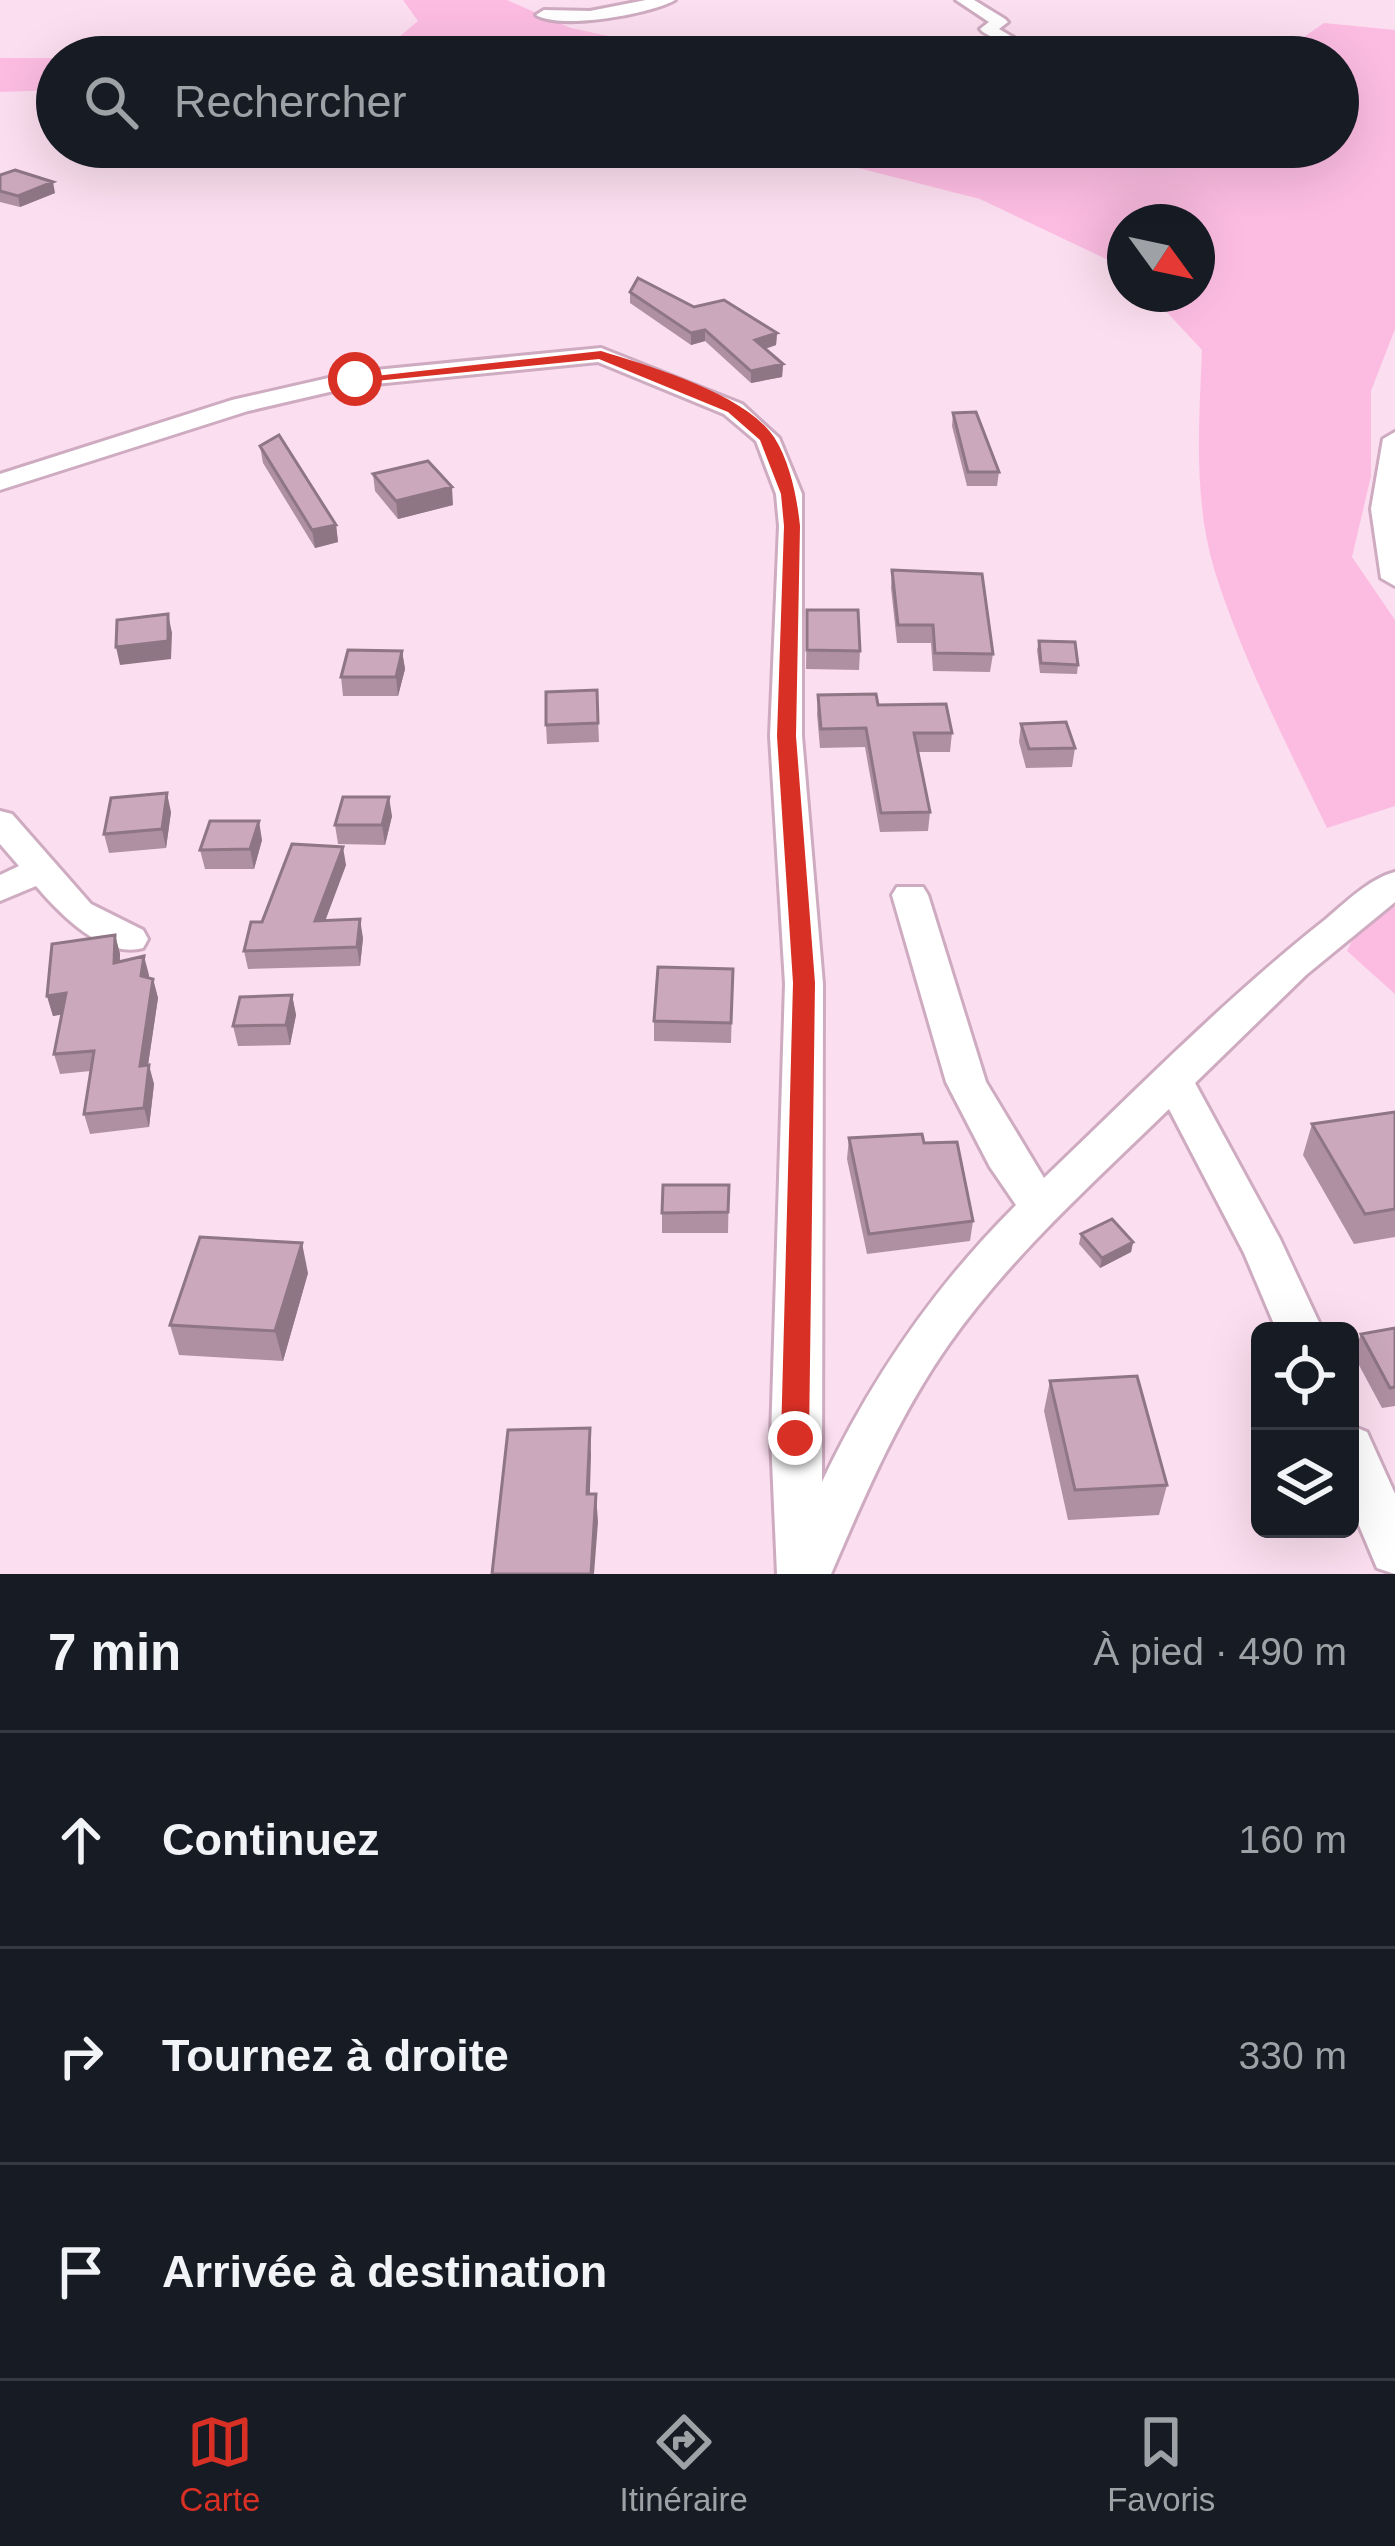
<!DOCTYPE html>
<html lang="fr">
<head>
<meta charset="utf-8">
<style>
  :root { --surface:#171b24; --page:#20242c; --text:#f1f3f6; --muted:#9ea1a6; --line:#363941; --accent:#d93025 }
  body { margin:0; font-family:Helvetica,sans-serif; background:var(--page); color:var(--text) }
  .controls { position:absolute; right:36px; bottom:36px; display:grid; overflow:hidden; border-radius:18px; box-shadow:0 12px 48px #0002 }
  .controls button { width:108px; height:108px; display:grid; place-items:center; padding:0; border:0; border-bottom:3px solid var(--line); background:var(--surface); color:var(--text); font:60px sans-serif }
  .compass { position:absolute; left:1107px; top:204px; width:108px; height:108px; border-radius:50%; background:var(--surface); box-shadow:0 12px 48px #0002; rotate:123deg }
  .stop { position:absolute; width:36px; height:36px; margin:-27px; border:9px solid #d93025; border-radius:50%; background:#fff }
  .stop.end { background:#d93025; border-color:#fff; box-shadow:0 3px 12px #0008 }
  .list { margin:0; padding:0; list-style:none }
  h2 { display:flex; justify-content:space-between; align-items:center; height:156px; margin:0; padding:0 48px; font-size:51px }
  h2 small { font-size:39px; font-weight:400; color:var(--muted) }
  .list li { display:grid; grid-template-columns:78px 1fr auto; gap:36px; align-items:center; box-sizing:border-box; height:216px; padding:0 48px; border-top:3px solid var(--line) }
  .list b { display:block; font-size:45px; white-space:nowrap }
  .list em { font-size:39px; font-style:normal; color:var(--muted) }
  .icon { flex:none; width:66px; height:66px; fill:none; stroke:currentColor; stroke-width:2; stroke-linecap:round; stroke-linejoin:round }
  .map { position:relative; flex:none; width:1395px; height:1574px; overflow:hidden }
  .search { position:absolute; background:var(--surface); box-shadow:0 12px 48px #0002; left:36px; right:36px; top:36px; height:132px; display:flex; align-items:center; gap:30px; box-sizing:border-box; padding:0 42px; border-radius:66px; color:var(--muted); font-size:45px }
  .sheet { height:804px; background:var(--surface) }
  nav { display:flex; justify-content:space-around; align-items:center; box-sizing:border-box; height:168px; border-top:3px solid var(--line); background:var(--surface); font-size:33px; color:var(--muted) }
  nav a { display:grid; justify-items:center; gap:6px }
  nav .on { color:var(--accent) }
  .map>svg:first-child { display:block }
  .green { fill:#fcbce2 }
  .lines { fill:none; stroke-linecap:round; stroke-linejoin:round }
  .minor-casing { stroke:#ceabc0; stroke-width:6 }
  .minor { fill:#fff; fill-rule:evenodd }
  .wall { fill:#af90a2 }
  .shaded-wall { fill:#8e7684 }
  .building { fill:#cba8bc; stroke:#8e7684; stroke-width:3 }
  .route { fill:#d93025 }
</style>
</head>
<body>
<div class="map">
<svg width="1395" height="1574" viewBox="0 0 1395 1574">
  <rect width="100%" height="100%" fill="#fbdeef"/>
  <path class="green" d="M403 0H507L571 28 707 57H250L386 48 418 21Z
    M1324 23 1395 30V329L1371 391V476L1352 557 1395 620V806L1327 828C1287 745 1243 660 1215 572 1193 501 1199 423 1202 350L1150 294H1197V222H1125V268L980 199 776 147H1338V57H1275Z
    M0 58H57V90L0 92Z
    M1395 879V994L1347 951 1379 886Z"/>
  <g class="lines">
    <g class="minor-casing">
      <path id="minor" d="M646 0H675C651 14 561 30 536 15L544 10 590 11Z
        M956 0H974L1005 19 1008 22 999 29 1033 49 1019 52 983 32 980 29 989 22Z
        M601 348 742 404 779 438 802 494V736L823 984 822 1482C872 1377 934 1287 1016 1205L990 1167 946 1082 892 895 897 887H923L928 895 986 1082 1044 1178C1136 1090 1226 998 1326 919 1346 902 1369 879 1395 872V902L1306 975 1195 1083 1280 1239 1323 1331H1277L1244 1253 1169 1109C1092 1184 1011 1256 949 1344 899 1415 865 1495 831 1574H777L771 1438 785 984 770 736 779 526 776 494 756 441 724 414 598 362 355 386 248 411 0 490V474L232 400 355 372Z
        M1395 432V586L1381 578 1371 509 1383 439Z
        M0 811 12 814 91 904 143 930 148 939 143 948C103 959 60 914 36 886L0 901V875L19 866 0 844Z
        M1350 1425 1367 1432 1395 1494V1574L1377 1568 1350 1504Z"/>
    </g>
    <use href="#minor" class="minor"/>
  </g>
  <path class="wall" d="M0 175 55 193 20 207 0 202Z
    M630 292 777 333 776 345 765 349 783 364 782 377 751 383 705 341 691 345 630 303Z
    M953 413 999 472 997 486H967L952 426Z
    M260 446 336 525 338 542 315 548 263 463Z
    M373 474 453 505 398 519 375 491Z
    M892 570 993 654 990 672 933 671 931 643H897L891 588Z
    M807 610 860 651 859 670 806 669Z
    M1039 641 1078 665 1077 674 1040 673 1037 650Z
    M402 651 405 669 398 696H343L341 677Z
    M597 690 599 742 547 744 546 725Z
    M818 695 878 705 952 733 950 752H918L930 812 928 831 880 832 865 747 820 748 817 714Z
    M1021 724 1075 748 1072 767 1026 768 1019 742Z
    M171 812 166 848 109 853 104 834Z
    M392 816 385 845 338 844 335 825Z
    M262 840 254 869H205L200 850Z
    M346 865 325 921 363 938 360 966 248 969 244 951 262 922Z
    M115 935 120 954V962L149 975 148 978 153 979 158 998 148 1065 154 1084 149 1127 90 1134 84 1114 91 1071 60 1074 54 1054 62 1014 53 1016 47 996Z
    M733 969 731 1043 654 1041V1021Z
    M292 995 296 1015 290 1045 238 1046 233 1026Z
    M1395 1112V1237L1354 1244 1303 1155 1312 1124Z
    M849 1138 924 1143 973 1221 970 1241 867 1254 847 1159Z
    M729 1185 728 1233H662V1213Z
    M1081 1234 1133 1242 1131 1252 1100 1268 1079 1244Z
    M308 1273 283 1361 179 1355 170 1325Z
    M1395 1328V1406L1382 1408 1353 1354 1361 1334Z
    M1050 1381 1167 1485 1159 1515 1068 1520 1044 1411Z"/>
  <path class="shaded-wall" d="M53 182 55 193 20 207 18 196Z
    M705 330V341L691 345V333Z
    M777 333 776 345 755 352V340Z
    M783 364 782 377 751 383V371Z
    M452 487 453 505 398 519 396 501Z
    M336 525 338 542 315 548 312 530Z
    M168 614 172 633 171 659 120 665 116 647Z
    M402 651 405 669 398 696 396 677Z
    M167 793 171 812 166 848 162 829Z
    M389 797 392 816 385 845 382 825Z
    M259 821 262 840 254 869 250 849Z
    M343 847 346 865 318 940 315 921Z
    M360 919 363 938 360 966 357 947Z
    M115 935 120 954 119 983 114 963Z
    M144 956 149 975 146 996 141 976Z
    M153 979 158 998 145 1085 140 1066Z
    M66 993 72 1013 53 1016 47 996Z
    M292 995 296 1015 290 1045 286 1025Z
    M149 1065 154 1084 149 1127 144 1108Z
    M1133 1242 1131 1252 1100 1268 1102 1258Z
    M302 1243 308 1273 283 1361 275 1331Z
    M590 1428 591 1456 589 1522 587 1494Z
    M596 1494 598 1522 594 1574H591Z"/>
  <path class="building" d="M15 170 53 182 18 196 0 191V175Z
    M638 278 694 307 724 300 777 333 755 340 783 364 751 371 705 330 691 333 630 292Z
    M976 412 999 472H968L953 413Z
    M279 435 336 525 312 530 260 446Z
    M428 461 452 487 396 501 373 474Z
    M892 570 982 574 993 654 935 653 933 625H898Z
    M807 610H858L860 651 807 650Z
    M168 614V641L116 647 117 620Z
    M1039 641 1075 642 1078 665 1041 663Z
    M348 650 402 651 396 677H341Z
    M597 690 598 723 546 725V692Z
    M876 694 878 705 946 704 952 733H914L930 812 881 813 866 728 821 729 818 695Z
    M1066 722 1075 748 1029 749 1021 724Z
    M167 793 162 829 104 834 111 798Z
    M343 797H389L382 825H335Z
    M210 821H259L250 849 200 850Z
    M292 844 343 847 315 921 360 919 357 947 244 951 251 922H262Z
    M115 935 114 963 144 956 141 976 153 979 140 1066 149 1065 144 1108 84 1114 94 1051 54 1054 66 993 47 996 52 944Z
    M658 967 733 969 731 1023 654 1021Z
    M292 995 286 1025 233 1026 240 997Z
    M1395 1112V1209L1365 1214 1312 1124Z
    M922 1134 924 1143 957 1142 973 1221 869 1234 849 1138Z
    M663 1185H729L728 1212 662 1213Z
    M1112 1219 1133 1242 1102 1258 1081 1234Z
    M200 1237 302 1243 275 1331 170 1325Z
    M1395 1328V1387L1390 1388 1361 1334Z
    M1137 1376 1167 1485 1075 1490 1050 1381Z
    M590 1428 587 1494H596L591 1574H492L508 1430Z"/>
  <path class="route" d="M601 351C649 366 744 393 774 437 790 462 797 497 800 526L796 736 815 983 809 1438 805 1447 795 1451 785 1447 781 1438 793 983 777 736 784 526 781 494 760 440 728 412 599 359 355 383 348 379Z"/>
</svg>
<div class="controls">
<button><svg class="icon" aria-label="locate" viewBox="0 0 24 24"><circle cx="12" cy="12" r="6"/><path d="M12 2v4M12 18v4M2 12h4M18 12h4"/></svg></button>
<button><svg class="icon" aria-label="layers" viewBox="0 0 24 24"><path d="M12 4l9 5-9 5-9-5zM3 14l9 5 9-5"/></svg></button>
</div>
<svg class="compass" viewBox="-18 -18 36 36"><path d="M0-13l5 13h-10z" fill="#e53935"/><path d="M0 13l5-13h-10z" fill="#9ea1a6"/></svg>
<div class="stop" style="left:355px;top:379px"></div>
<div class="stop end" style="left:795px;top:1438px"></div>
<div class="search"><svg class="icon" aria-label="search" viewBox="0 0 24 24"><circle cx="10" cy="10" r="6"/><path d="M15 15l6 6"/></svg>Rechercher</div>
</div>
<section class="sheet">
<h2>7 min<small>À pied · 490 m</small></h2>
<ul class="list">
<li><svg class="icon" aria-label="ahead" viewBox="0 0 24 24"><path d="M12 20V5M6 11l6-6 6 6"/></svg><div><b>Continuez</b></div><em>160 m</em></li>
<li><svg class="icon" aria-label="right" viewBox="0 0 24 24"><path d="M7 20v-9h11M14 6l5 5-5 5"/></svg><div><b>Tournez à droite</b></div><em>330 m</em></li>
<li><svg class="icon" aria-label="arrive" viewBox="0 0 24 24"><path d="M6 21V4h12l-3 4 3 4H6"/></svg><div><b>Arrivée à destination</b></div></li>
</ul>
</section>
<nav>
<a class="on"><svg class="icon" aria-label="map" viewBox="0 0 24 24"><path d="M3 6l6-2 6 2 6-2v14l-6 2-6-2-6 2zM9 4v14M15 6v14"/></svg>Carte</a>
<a><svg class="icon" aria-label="directions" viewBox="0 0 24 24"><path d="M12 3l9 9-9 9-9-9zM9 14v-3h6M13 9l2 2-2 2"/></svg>Itinéraire</a>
<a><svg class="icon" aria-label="saved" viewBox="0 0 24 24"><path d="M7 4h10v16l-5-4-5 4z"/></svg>Favoris</a>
</nav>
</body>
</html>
